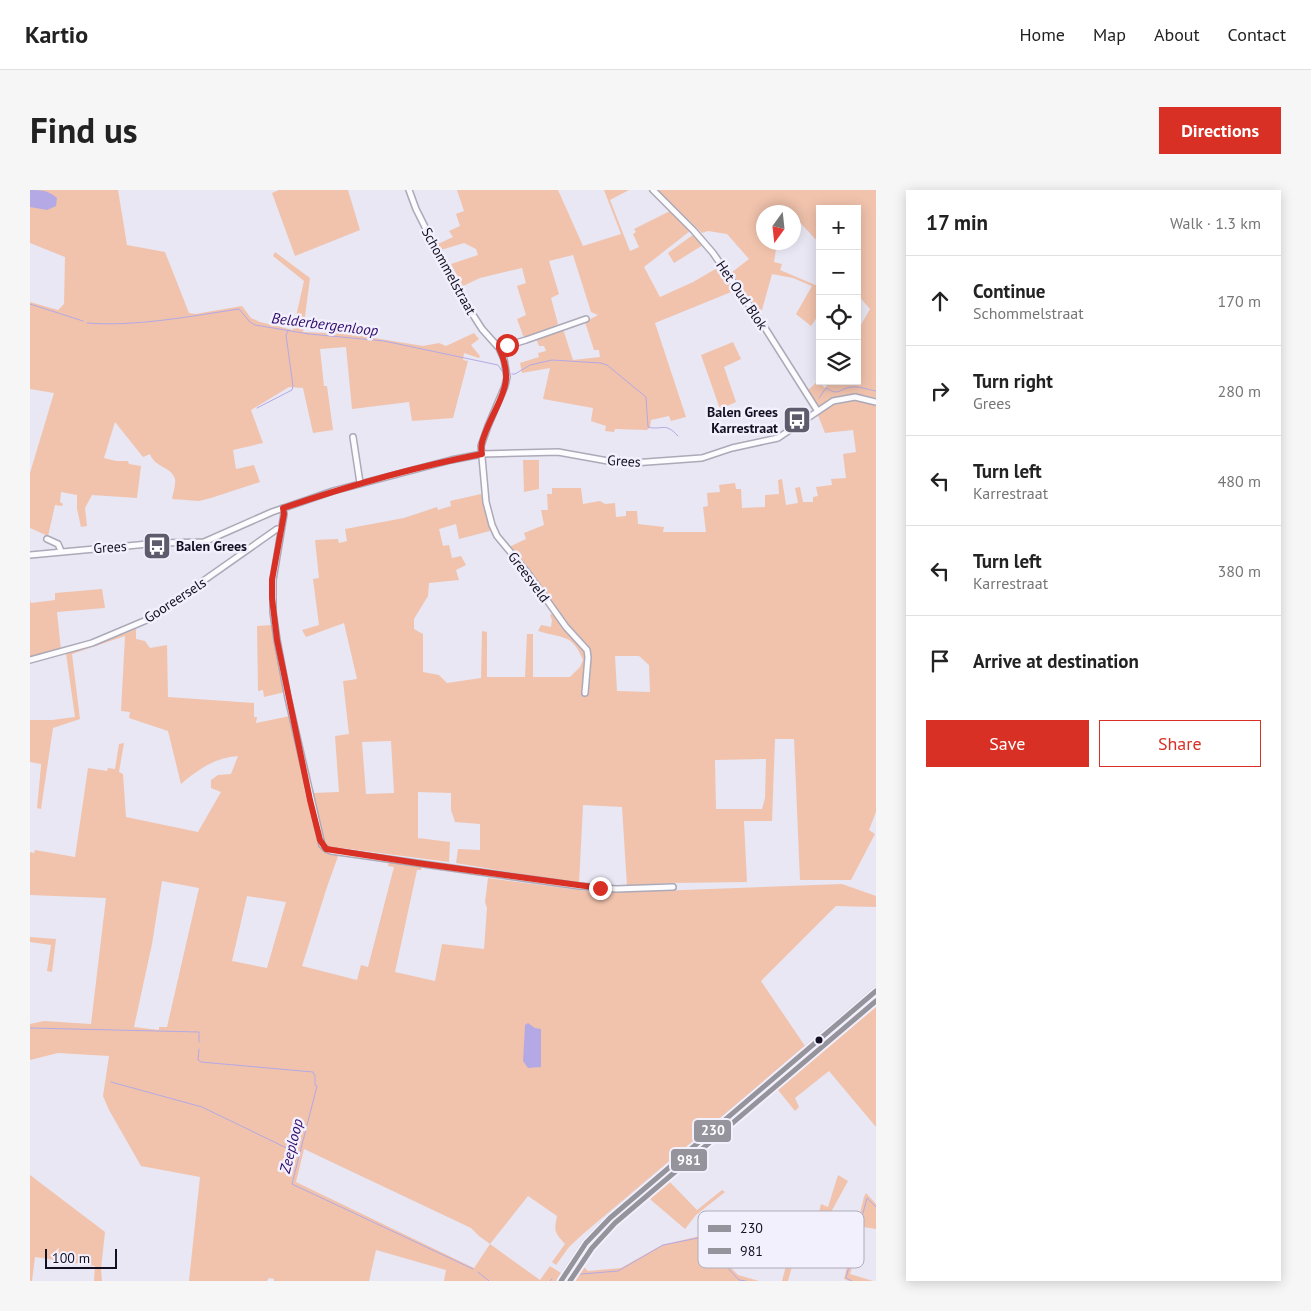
<!DOCTYPE html>
<html lang="en">
<head>
<meta charset="utf-8">
<style>
  :root { --surface:#fff; --page:#f6f6f6; --text:#222; --muted:#767676; --line:#e0e0e0; --accent:#d93025 }
  body { margin:0; font-family:"PT Sans",sans-serif; background:var(--page); color:var(--text) }
  .controls { position:absolute; right:15px; top:15px; display:grid; overflow:hidden; border-radius:0px; box-shadow:0 2px 12px #0003 }
  .controls button { width:45px; height:45px; display:grid; place-items:center; padding:0; border:0; border-bottom:1px solid var(--line); background:var(--surface); color:var(--text); font:25px sans-serif }
  .compass { position:absolute; left:726px; top:15px; width:45px; height:45px; border-radius:50%; background:var(--surface); box-shadow:0 2px 12px #0003; rotate:195deg }
  .scale { position:absolute; left:15px; bottom:12px; width:72px; box-sizing:border-box; padding-left:5px; border:2px solid #131023; border-top:0; font-size:14px; line-height:18px; white-space:nowrap; color:#131023; -webkit-text-stroke:4px #f2f0fc; paint-order:stroke }
  .stop { position:absolute; width:15px; height:15px; margin:-11px; border:4px solid #d93025; border-radius:50%; background:#fff }
  .stop.end { background:#d93025; border-color:#fff; box-shadow:0 1px 5px #0008 }
  .list { margin:0; padding:0; list-style:none }
  h2 { display:flex; justify-content:space-between; align-items:center; height:65px; margin:0; padding:0 20px; font-size:21px }
  h2 small { font-size:16px; font-weight:400; color:var(--muted) }
  .list li { display:grid; grid-template-columns:32px 1fr auto; gap:15px; align-items:center; box-sizing:border-box; height:90px; padding:0 20px; border-top:1px solid var(--line) }
  .list b { display:block; font-size:19px; white-space:nowrap }
  .list p { margin:0; font-size:16px; white-space:nowrap; color:var(--muted) }
  .list em { font-size:16px; font-style:normal; color:var(--muted) }
  .actions { display:flex; gap:10px; padding:15px 20px }
  .actions a { flex:1; padding:11px 0; border:1px solid var(--accent); border-radius:0px; text-align:center; font-size:18px; color:var(--accent) }
  .actions .main { background:var(--accent); color:#fff }
  .icon { flex:none; width:28px; height:28px; fill:none; stroke:currentColor; stroke-width:2; stroke-linecap:round; stroke-linejoin:round }
  .map { position:relative; flex:none; width:846px; height:1091px; overflow:hidden; border-radius:0px }
  header { display:flex; align-items:center; gap:30px; box-sizing:border-box; height:70px; padding:0 25px; background:var(--surface); border-bottom:1px solid var(--line) }
  header strong { font-size:24px }
  nav { display:flex; gap:28px; margin-inline-start:auto; font-size:18px }
  .intro { display:flex; align-items:center; justify-content:space-between; box-sizing:border-box; height:120px; padding:0 30px }
  h1 { margin:0; font-size:35px }
  .button { padding:12px 22px; border-radius:0px; background:var(--accent); color:#fff; font-size:18px; font-weight:700 }
  main { display:flex; gap:30px; padding:0 30px }
  aside { flex:1; background:var(--surface); border-radius:0px; box-shadow:0 2px 12px #0003 }
  .map>svg:first-child { display:block }
  .green { fill:#f1c3ad; fill-rule:evenodd }
  .water { fill:#b4a9e5 }
  .lines { fill:none; stroke-linecap:round; stroke-linejoin:round }
  .stream { stroke:#b4a9e5; stroke-width:1 }
  .minor-casing { stroke:#aca9b8; stroke-width:8 }
  .major-casing { stroke:#bdb6bf; stroke-width:9 }
  .minor { stroke:#fcfbfd; stroke-width:5 }
  .major { stroke:#f6f1f5; stroke-width:6 }
  .bus-1-casing { stroke:#f2f0fc; stroke-width:9 }
  .bus-2-casing { stroke:#f2f0fc; stroke-width:9 }
  .bus-1 { stroke:#95939c; stroke-width:5 }
  .bus-2 { stroke:#95939c; stroke-width:5 }
  .route { stroke:#d93025; stroke-width:6 }
  .bus-dot { fill:#131023; stroke:#f2f0fc; stroke-width:2 }
  .labels { text-anchor:middle; dominant-baseline:central; stroke-width:5; stroke-linejoin:round; paint-order:stroke }
  .street-label { font-size:14px; fill:#131023; stroke:#f2f0fc }
  .poi-label { font-size:14px; font-weight:bold; fill:#131023; stroke:#f2f0fc; text-anchor:end }
  .water-label { font-size:15px; font-style:italic; fill:#300a6b; stroke:#f2f0fc }
  .key { fill:#f2f0fc; stroke:#afadbb; stroke-width:1 }
  .key-label { font-size:14px; fill:#131023 }
  .line-badge { stroke:#f2f0fc; stroke-width:2 }
  .badge-label { font-size:14px; text-anchor:middle; font-weight:bold; fill:#fff }
</style>
</head>
<body>
<header>
<strong>Kartio</strong>
<nav><a>Home</a><a>Map</a><a>About</a><a>Contact</a></nav>
</header>
<div class="intro"><h1>Find us</h1><a class="button">Directions</a></div>
<main>
<div class="map">
<svg width="846" height="1091" viewBox="0 0 846 1091">
  <rect width="100%" height="100%" fill="#e8e7f3"/>
  <path class="green" d="M0 0H88L97 55 135 62 159 123 165 124 212 116 221 128 230 132 263 140 274 91 243 66 245 62 280 88 273 142 320 144 393 156 409 153 416 156 444 143 449 149 441 155 450 166 449 168 434 163 433 170 438 171 423 228 382 231 379 212 322 219 316 157 290 159 294 196H297L303 240 283 243 273 198 259 197 221 220 233 253 203 260 206 279 224 275 230 292 181 308 169 311 142 309C143 303 146 295 145 289 142 277 124 277 120 264L113 267 85 232 74 268 86 271H98L99 274 111 276 107 308 62 305 55 318 57 336 51 337 47 319V305L31 302 30 312 33 314 32 316 25 315 18 346 0 338V283L24 203 0 199V112L28 120 34 114 35 67 0 53Z
    M249 0H318L330 40 265 66 242 3Z
    M427 0H528L553 56 591 44 574 0H599L580 10 600 61 609 57 603 44 606 42 604 39 640 21 660 41 614 77 630 107 663 92 689 77 706 100 625 133 656 227 641 231 639 226 621 230 620 237 617 240 585 239 584 242 575 241 576 236 561 231 563 218 513 209 520 178 492 183 490 173 509 167 508 163 516 161 514 156H509L506 148 533 139 543 170 570 167 569 160H564L555 132 568 125 561 122 543 65 519 71 529 104 521 108 528 134 514 142 494 148 487 129 496 125 487 96 496 93 492 78 450 88 433 96 421 74 448 65 446 59 434 53 411 60 408 54 423 47 419 41 430 36 426 24 434 21Z
    M627 0H846V208C819 202 814 203 789 216L778 200 788 191 795 198 799 191H827V142L840 119 827 104V19H790V54L764 26V22H760L755 17 751 22H734V52L747 53 744 72 752 74 750 80 790 97V123L781 136 766 124 782 96 763 88 742 84 732 120 728 124 701 83 719 69 697 44 678 41 672 43Z
    M664 44 673 55 644 73 638 63Z
    M703 152 711 169 694 177 706 212 690 219 671 165Z
    M822 209 835 211 846 215V622L839 640 845 644 821 690H770L764 549H745L742 631H714L717 692 639 693 597 696 592 617 553 615 549 694 426 673 428 659 450 660V634L425 632 421 620V603L388 602V648L420 652 419 672 311 658 297 697 272 776 327 790 331 775 338 777 364 677 358 676 359 671 392 676 391 680H387L365 782 405 791 412 754 454 759 457 718 455 712 458 688 571 703 812 694 846 706V717L806 716 731 791 775 856 553 1044 539 1057 526 1075 522 1072 535 1054C524 1042 524 1041 527 1026L498 1006 460 1054 510 1090 520 1076 531 1083 527 1091H414L416 1080 346 1060 339 1091H244V1089L239 1088 237 1091H159L170 987 111 976 79 920 73 906 79 866 28 863 0 870V834L14 831 61 834 76 708 0 705V662L4 663 5 660 45 667 58 578 77 581 78 578 85 579 89 554 94 553 89 582 93 584 96 627 168 642 191 602 181 598V590L188 585 201 584 208 566C184 568 169 579 151 594L138 541 99 528 100 522 91 521 95 446 42 464 50 529 23 538 11 619 7 618 11 576V574L0 572V530H22L45 527 36 463 65 455 106 439V449L115 451 120 458 137 455 138 507 224 513V527H227L226 533 260 526 276 606 282 603 309 602 305 546 319 544 313 491 327 489 314 433 276 447 272 440 289 435 283 389 289 388 285 350 308 349 309 353 317 351 315 339 374 328 407 317 408 320 421 316 420 311 451 304 460 341 429 349 426 334 409 339 413 356 419 355 422 368 431 366 436 375 426 380 429 390 399 393 398 406 384 429V439L393 444V482L409 485 417 493 451 488 452 441 457 442V487H495L497 444H503V487H540L550 477 553 470C542 443 533 449 508 441L511 435 521 437 522 430 520 425 525 422 526 419 522 414 523 412 479 357 496 349 494 343 514 335 511 320H518L517 304H522V298H551L553 314 570 311 575 314 585 313 586 327 596 326V321H607L608 334 634 337 633 342H676L673 317 678 316 677 303 690 302 689 295 705 293 706 299H711L712 318 735 317V305L749 304 748 290 752 289 756 315 768 313 765 298 770 297 773 312H783V307L788 306 786 297 802 295 801 289 816 288 813 264 826 262 823 240 795 243 787 223 810 212ZM585 466H609L619 475 620 502 587 501ZM361 551 364 603 336 604 332 552ZM736 569 735 608 732 619H686L685 570ZM132 691 169 698 137 837H129V840L104 837 122 754ZM217 706 256 712 237 778 202 771ZM274 959 441 1038 449 1046 460 1054 444 1078 266 992Z
    M493 270H509V299L494 302Z
    M72 399 75 418 27 422 31 460 0 468V410L1 413 25 410V403Z
    M242 435 255 502 234 507 233 500 228 501 227 436Z
    M0 747 26 749 22 782 17 781 21 755 0 752Z
    M846 808V937L799 881 765 908 769 917 765 921 744 895Z
    M0 985 75 1042 71 1079 72 1091H64L65 1076 5 1067 2 1091H0Z
    M808 985 818 991 800 1024 796 1023 793 1033 782 1030 777 1065 766 1062 758 1091H752L761 1057 771 1058 779 1023 788 1026 791 1014 798 1017Z
    M635 987 667 1020 692 1000 695 1002 666 1025 655 1039 614 1004Z
    M836 1003 846 1014V1039L833 1037 820 1084 843 1091H819L814 1089 834 1007Z
    M670 1046 708 1085 729 1091H536L548 1071 558 1081 591 1078 632 1055Z"/>
  <path class="water" d="M0 0C11 0 18 0 27 8L26 16 17 20 0 17Z
    M498 833 505 838 511 839V877L498 878 493 871 495 835Z"/>
  <g class="lines">
    <path class="stream" d="M0 114 53 131
      M57 133C105 137 162 126 209 119L220 132 225 135 279 144 354 151 468 175 472 181
      M482 184H485L500 175 522 170 570 173 577 175 616 207 618 237C631 241 635 231 648 246
      M789 208 796 198C810 207 809 198 822 197 829 196 839 200 846 201
      M227 218 262 200 263 196 256 145 258 141
      M0 838 169 842V852
      M169 859 168 870 171 872 283 882 285 886V895L287 896 262 994 443 1079
      M81 892 172 917 269 964
      M448 1082 459 1091
      M540 1085 588 1081 633 1055 668 1048 677 1056 709 1090 716 1091
      M520 1091 522 1089
      M822 1091 816 1088 837 1008 846 1017"/>
    <g class="minor-casing">
      <path id="minor" d="M379 0 386 19 401 49 438 117 452 139 469 158 474 169 477 187 475 196 458 236 451 256 456 312 462 335 467 346 497 382 536 437 557 460 558 467 555 503
        M623 0 664 41 683 63 735 138 787 220
        M469 158 496 150 556 129
        M323 247 330 293
        M253 318 254 324 243 390V422L247 450 258 508 292 655 296 659 301 661 549 696 586 699 643 697
        M17 349 28 354 31 361
        M0 365 129 353 174 352 242 322 303 301 421 270 452 264 528 262 578 271 603 273 672 268 702 258 748 248 803 211 825 207 846 212
        M0 470 62 453 119 429 247 339H251"/>
    </g>
    <g class="major-casing">
      <path id="major" d="M531 1091 556 1053 580 1028 846 801"/>
    </g>
    <use href="#minor" class="minor"/>
    <use href="#major" class="major"/>
    <g class="bus-1-casing">
      <path id="bus-1" d="M531 1091 556 1053 580 1028 846 801"/>
    </g>
    <g class="bus-2-casing">
      <path id="bus-2" d="M540 1091 562 1058 585 1033 846 811"/>
    </g>
    <use href="#bus-1" class="bus-1"/>
    <use href="#bus-2" class="bus-2"/>
  </g>
  <g class="lines">
    <path class="route" d="M477 155 469 158C486 194 469 208 456 241 453 249 450 255 452 264 384 277 318 296 253 318L254 324 242 390V408L247 450 280 610 290 650 296 659 387 673 570 698"/>
  </g>
  <defs>
    <g id="bus-square" transform="scale(1.4375)"><rect x="-9" y="-9" width="18" height="18" rx="4" fill="#5e5b6c" stroke="#f2f0fc"/><path d="M-5-6H5V4H4V6H2V4H-2V6H-4V4H-5ZM-3.5-4V0h7V-4ZM-3.5 1.2v1.5H-2V1.2ZM2 1.2v1.5H3.5V1.2Z" fill="#fff"/></g>
  </defs>
  <g fill-rule="evenodd">
    <use href="#bus-square" x="767" y="230"/>
    <use href="#bus-square" x="127" y="356"/>
  </g>
  <circle class="bus-dot" cx="789" cy="850" r="4.5"/>
  <g class="labels">
    <g class="street-label">
      <text transform="translate(419 81) rotate(61)">Schommelstraat</text>
      <text transform="translate(712 105) rotate(56)">Het Oud Blok</text>
      <text transform="translate(594 271) rotate(3)">Grees</text>
      <text transform="translate(80 357) rotate(-4)">Grees</text>
      <text transform="translate(499 387) rotate(53)">Greesveld</text>
      <text transform="translate(145 410) rotate(-33)">Gooreersels</text>
    </g>
    <g class="poi-label">
      <text x="748" y="222">Balen Grees<tspan x="748" dy="16">Karrestraat</tspan></text>
      <text x="146" y="356" text-anchor="start">Balen Grees</text>
    </g>
    <g class="water-label">
      <text transform="translate(295 134) rotate(7)">Belderbergenloop</text>
      <text transform="translate(261 956) rotate(-76)">Zeeploop</text>
    </g>
  </g>
  <rect x="668" y="1021" width="166" height="57" rx="8" class="key"/>
  <rect x="678" y="1035" width="23" height="7" fill="#95939c"/>
  <rect x="678" y="1058" width="23" height="6" fill="#95939c"/>
  <g class="key-label">
    <text x="710" y="1043">230</text>
    <text x="710" y="1066">981</text>
  </g>
  <g class="line-badge">
    <rect x="663" y="929" width="39" height="24" rx="5" fill="#95939c"/>
    <rect x="640" y="958" width="38" height="24" rx="5" fill="#95939c"/>
  </g>
  <g class="badge-label">
    <text x="683" y="945">230</text>
    <text x="659" y="975">981</text>
  </g>
</svg>
<div class="controls">
<button>+</button>
<button>−</button>
<button><svg class="icon" aria-label="locate" viewBox="0 0 24 24"><circle cx="12" cy="12" r="6"/><path d="M12 2v4M12 18v4M2 12h4M18 12h4"/></svg></button>
<button><svg class="icon" aria-label="layers" viewBox="0 0 24 24"><path d="M12 4l9 5-9 5-9-5zM3 14l9 5 9-5"/></svg></button>
</div>
<svg class="compass" viewBox="-18 -18 36 36"><path d="M0-13l5 13h-10z" fill="#e53935"/><path d="M0 13l5-13h-10z" fill="#767676"/></svg>
<div class="scale">100 m</div>
<div class="stop" style="left:477px;top:155px"></div>
<div class="stop end" style="left:570px;top:698px"></div>
</div>
<aside>
<h2>17 min<small>Walk · 1.3 km</small></h2>
<ul class="list">
<li><svg class="icon" aria-label="ahead" viewBox="0 0 24 24"><path d="M12 20V5M6 11l6-6 6 6"/></svg><div><b>Continue</b><p>Schommelstraat</p></div><em>170 m</em></li>
<li><svg class="icon" aria-label="right" viewBox="0 0 24 24"><path d="M7 20v-9h11M14 6l5 5-5 5"/></svg><div><b>Turn right</b><p>Grees</p></div><em>280 m</em></li>
<li><svg class="icon" aria-label="left" viewBox="0 0 24 24"><path d="M17 20v-9H6M10 6l-5 5 5 5"/></svg><div><b>Turn left</b><p>Karrestraat</p></div><em>480 m</em></li>
<li><svg class="icon" aria-label="left" viewBox="0 0 24 24"><path d="M17 20v-9H6M10 6l-5 5 5 5"/></svg><div><b>Turn left</b><p>Karrestraat</p></div><em>380 m</em></li>
<li><svg class="icon" aria-label="arrive" viewBox="0 0 24 24"><path d="M6 21V4h12l-3 4 3 4H6"/></svg><div><b>Arrive at destination</b></div></li>
</ul>
<div class="actions"><a class="main">Save</a><a>Share</a></div>
</aside>
</main>
</body>
</html>
